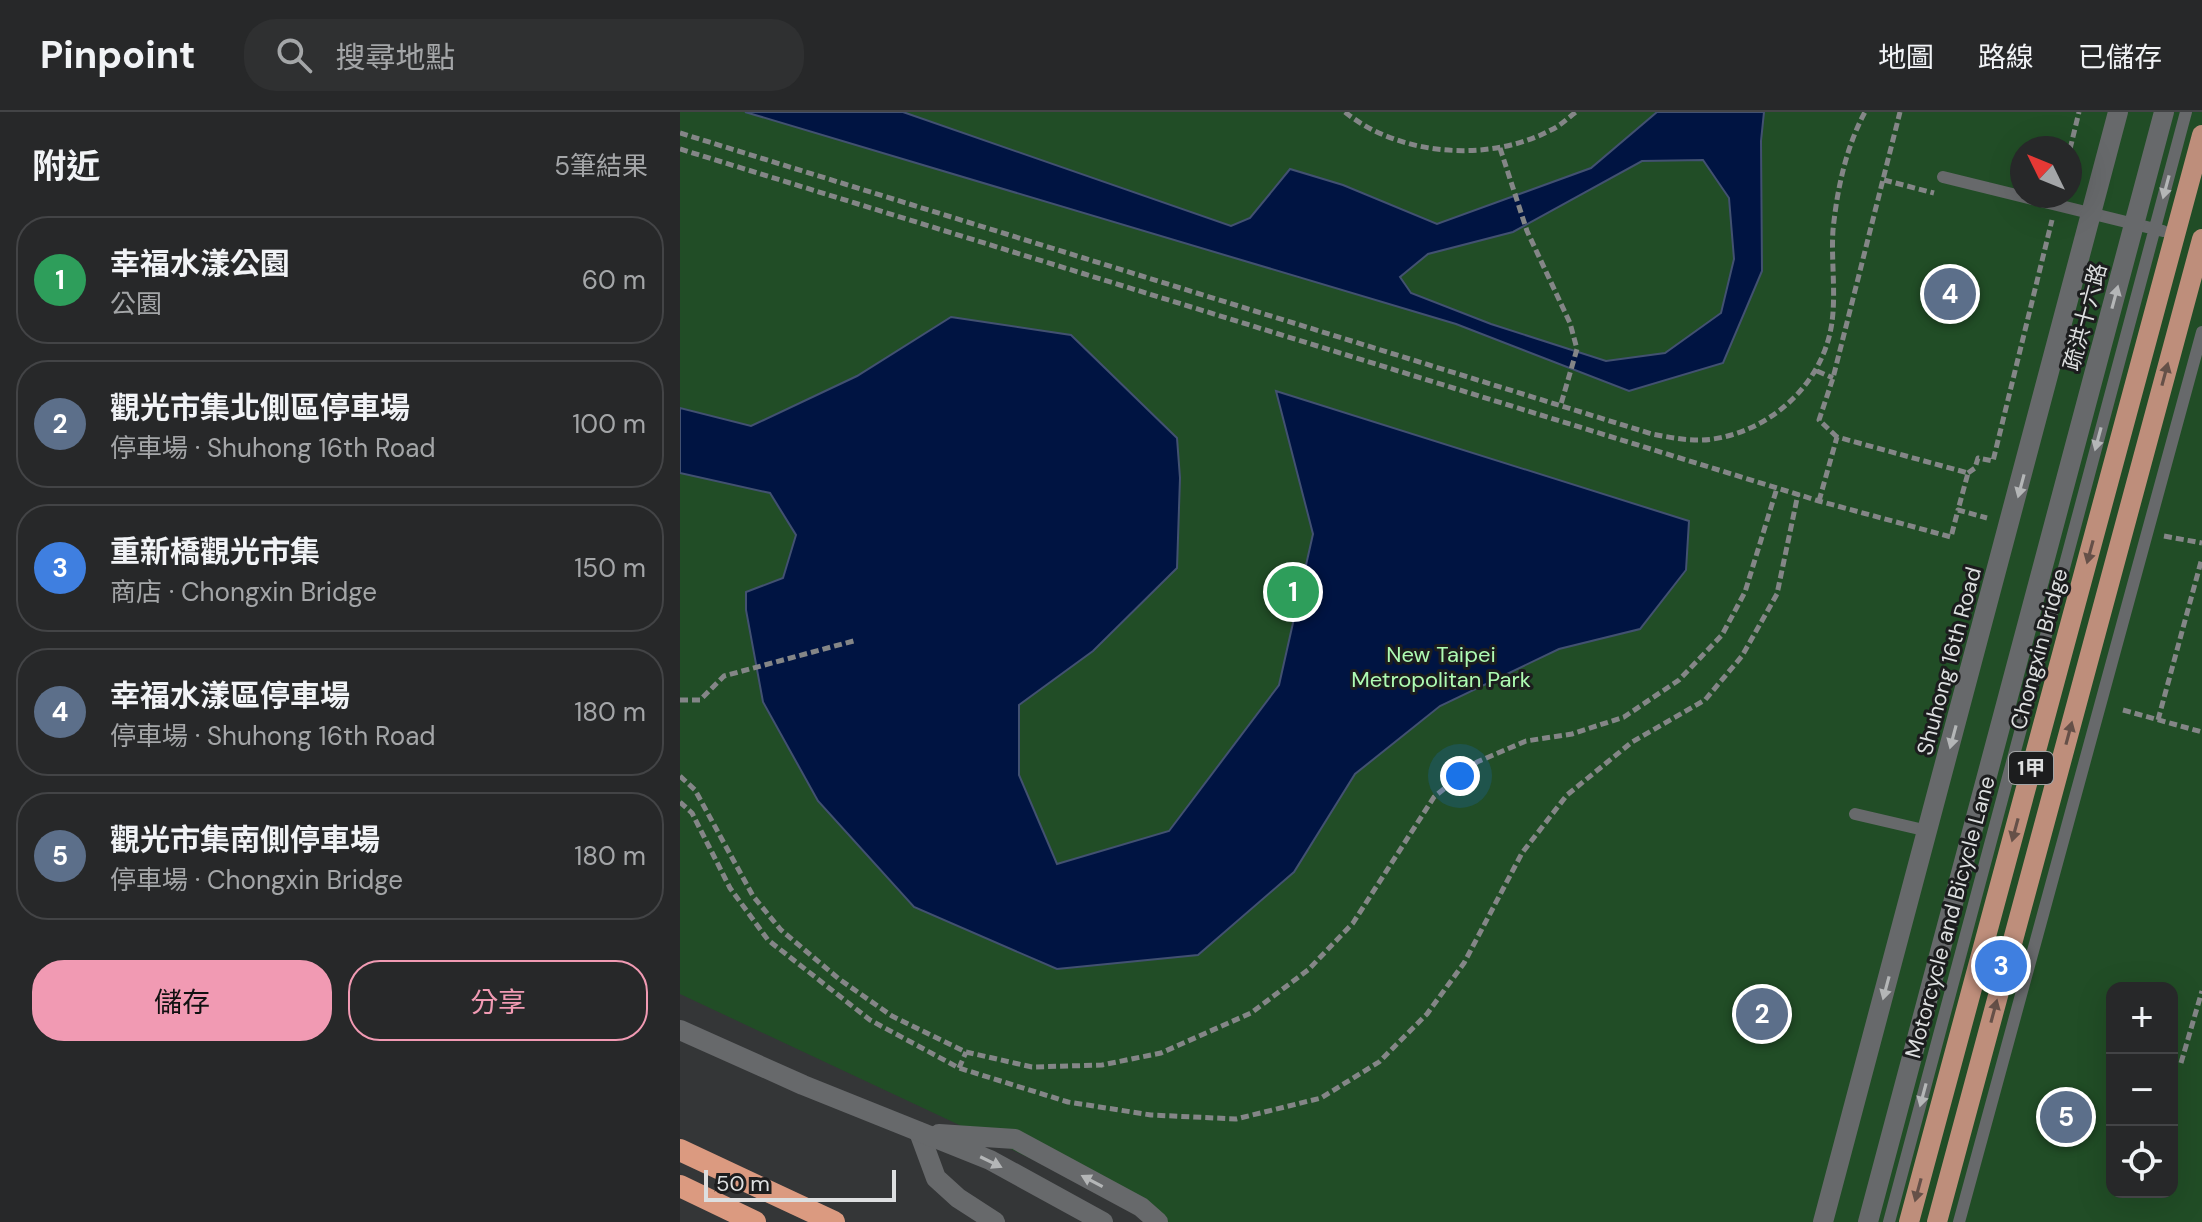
<!DOCTYPE html>
<html lang="zh-TW">
<head>
<meta charset="utf-8">
<style>
  :root { --surface:#272829; --page:#2f3031; --text:#f1f3f6; --muted:#a4a6a8; --line:#434446; --accent:#f19ab3 }
  body { margin:0; font-family:"DM Sans","Noto Sans TC",sans-serif; background:var(--page); color:var(--text) }
  .controls { position:absolute; right:24px; bottom:24px; display:grid; overflow:hidden; border-radius:16px; box-shadow:0 8px 32px #0002 }
  .controls button { width:72px; height:72px; display:grid; place-items:center; padding:0; border:0; border-bottom:2px solid var(--line); background:var(--surface); color:var(--text); font:40px sans-serif }
  .compass { position:absolute; left:1330px; top:24px; width:72px; height:72px; border-radius:50%; background:var(--surface); box-shadow:0 8px 32px #0002; rotate:313deg }
  .scale { position:absolute; left:24px; bottom:20px; width:192px; box-sizing:border-box; padding-left:8px; border:4px solid #dddfe0; border-top:0; font-size:22px; line-height:28px; white-space:nowrap; color:#dddfe0; -webkit-text-stroke:6px #1c1d1e; paint-order:stroke }
  .you { position:absolute; left:780px; top:664px; width:28px; height:28px; margin:-20px; border:6px solid #fff; border-radius:50%; background:#1a73e8; box-shadow:0 0 0 12px #1a73e833 }
  .badge { display:grid; place-items:center; width:52px; height:52px; border-radius:50%; background:var(--accent); color:#fff; font-size:26px; font-weight:700 }
  .pin { position:absolute; translate:-50% -50%; border:4px solid #fff; box-shadow:0 2px 8px #0006 }
  .list { margin:0; padding:0; list-style:none }
  h2 { display:flex; justify-content:space-between; align-items:center; height:104px; margin:0; padding:0 32px; font-size:34px }
  h2 small { font-size:26px; font-weight:400; color:var(--muted) }
  .list li { display:grid; grid-template-columns:52px 1fr auto; gap:24px; align-items:center; box-sizing:border-box; height:128px; margin:0 16px 16px; padding:0 16px; border:2px solid var(--line); border-radius:32px }
  .list b { display:block; font-size:30px; white-space:nowrap }
  .list p { margin:0; font-size:26px; white-space:nowrap; color:var(--muted) }
  .list em { font-size:26px; font-style:normal; color:var(--muted) }
  .actions { display:flex; gap:16px; padding:24px 32px }
  .actions a { flex:1; padding:18px 0; border:2px solid var(--accent); border-radius:32px; text-align:center; font-size:28px; color:var(--accent) }
  .actions .main { background:var(--accent); color:#111 }
  .icon { flex:none; width:44px; height:44px; fill:none; stroke:currentColor; stroke-width:2; stroke-linecap:round; stroke-linejoin:round }
  .map { position:relative; flex:none; width:1522px; height:1110px; overflow:hidden }
  header { display:flex; align-items:center; gap:48px; box-sizing:border-box; height:112px; padding:0 40px; background:var(--surface); border-bottom:2px solid var(--line) }
  header strong { font-size:38px }
  nav { display:flex; gap:44px; margin-inline-start:auto; font-size:28px }
  .search { width:560px; height:72px; background:var(--page); display:flex; align-items:center; gap:20px; box-sizing:border-box; padding:0 28px; border-radius:32px; color:var(--muted); font-size:30px }
  main { display:flex }
  aside { flex:1; background:var(--surface) }
  .map>svg:first-child { display:block }
  .green { fill:#214d26; fill-rule:evenodd }
  .water { fill:#001442; stroke:#425171; stroke-width:2; fill-rule:evenodd }
  .lines { fill:none; stroke-linecap:round; stroke-linejoin:round }
  .path { stroke:#848687; stroke-width:5; stroke-dasharray:8 4; stroke-linecap:butt }
  .service { stroke:#67696b; stroke-width:12 }
  .minor { stroke:#67696b; stroke-width:20 }
  .tertiary { stroke:#67696b; stroke-width:20 }
  .primary { stroke:#be8e7b; stroke-width:20 }
  .trunk { stroke:#db9a80; stroke-width:22 }
  .oneway { fill:#b4b6b7 }
  .oneway2 { fill:#655048 }
  .labels { text-anchor:middle; dominant-baseline:central; stroke-width:6; stroke-linejoin:round; paint-order:stroke }
  .shield { fill:#1c1d1e; stroke:#a3a5a6; stroke-width:2 }
  .shield-label { font-size:20px; font-weight:bold; fill:#dddfe0 }
  .street-label { font-size:22px; fill:#dddfe0; stroke:#1c1d1e }
  .park-label { font-size:22px; fill:#aefbb3; stroke:#1c1d1e }
</style>
</head>
<body>
<header>
<strong>Pinpoint</strong>
<div class="search"><svg class="icon" aria-label="search" viewBox="0 0 24 24"><circle cx="10" cy="10" r="6"/><path d="M15 15l6 6"/></svg>搜尋地點</div>
<nav><a>地圖</a><a>路線</a><a>已儲存</a></nav>
</header>
<main>
<aside>
<h2>附近<small>5筆結果</small></h2>
<ul class="list">
<li><span class="badge" style="background:#2e9e5b">1</span><div><b>幸福水漾公園</b><p>公園</p></div><em>60 m</em></li>
<li><span class="badge" style="background:#5c6f8a">2</span><div><b>觀光市集北側區停車場</b><p>停車場 · Shuhong 16th Road</p></div><em>100 m</em></li>
<li><span class="badge" style="background:#3f7fe0">3</span><div><b>重新橋觀光市集</b><p>商店 · Chongxin Bridge</p></div><em>150 m</em></li>
<li><span class="badge" style="background:#5c6f8a">4</span><div><b>幸福水漾區停車場</b><p>停車場 · Shuhong 16th Road</p></div><em>180 m</em></li>
<li><span class="badge" style="background:#5c6f8a">5</span><div><b>觀光市集南側停車場</b><p>停車場 · Chongxin Bridge</p></div><em>180 m</em></li>
</ul>
<div class="actions"><a class="main">儲存</a><a>分享</a></div>
</aside>
<div class="map">
<svg width="1522" height="1110" viewBox="0 0 1522 1110">
  <rect width="100%" height="100%" fill="#343637"/>
  <path class="green" d="M0 0H1522V1110H486L0 882ZM1342 36H1390V84H1342ZM1432 876H1492V1080H1432Z"/>
  <path class="water" d="M65 0H223L551 114 570 106 610 57 663 73 757 112 911 56 977 0H1084L1081 29 1082 159 1043 251 949 279 776 212ZM1023 48 1049 86 1054 147 1041 201 985 241 926 249 811 212 731 181 720 165 748 142 833 120 962 49Z
    M271 205 391 223 497 326 500 366 497 456 413 539 339 593V663L377 752 489 719 599 573 633 422 596 279 1009 409 1006 458 960 517 879 537 760 594 675 662 614 760 518 843 377 857 234 795 138 689 83 590 66 498V480L103 466 116 423 90 381 0 361V296L71 314 177 264Z"/>
  <g class="lines">
    <path class="path" d="M665 0C719 44 809 51 871 18 880 14 888 6 896 0
      M0 21 972 322C993 326 1013 330 1033 327 1093 318 1144 270 1152 210 1156 180 1151 148 1153 118 1157 78 1166 35 1185 0
      M820 36 847 119 890 211 897 237 881 292
      M0 37 1139 389 1271 425 1278 398 1307 406
      M1390 37 1399 0
      M1204 68 1254 81
      M1137 259 1153 266
      M1157 325 1139 308 1153 266 1220 0
      M1288 361 1295 356 1298 346 1313 349 1372 108
      M1139 389 1157 325 1288 361 1278 398
      M1484 424 1522 431
      M0 588H20L44 564 177 528
      M1443 598 1522 620
      M1478 608 1522 446
      M0 664 15 678 73 784 101 818 159 867 212 904 286 940 352 955 422 953 481 941 571 901 628 858 673 811 754 685 797 650 846 629 892 622 944 605 999 568 1042 523 1065 480 1097 376
      M0 690 12 701 50 776 88 828 190 908 279 956 388 990 471 1003 556 1007 641 986 699 950 747 902 784 851 842 741 887 683 952 630 1025 588 1062 544 1097 482 1118 382
      M1501 951 1522 879
      M279 956 286 940"/>
    <path class="service" d="M1263 65 1483 119
      M1175 702 1248 719
      M1209 1110 1506 0
      M1279 1110 1522 220"/>
    <path class="minor" d="M239 1020 256 1066 278 1086 315 1110"/>
    <path class="tertiary" d="M0 918 123 973 310 1048 423 1110
      M259 1022 335 1027 461 1095 478 1110
      M1143 1110 1438 0
      M1188 1110 1484 0"/>
    <path class="primary" d="M1229 1110 1522 23
      M1257 1110 1522 127"/>
    <path class="trunk" d="M0 1038 154 1110
      M0 1074 75 1110"/>
  </g>
  <defs><path id="oneway-solid" d="M-6-.8H1V-3.2L6.5 0L1 3.2V.8H-6Z" transform="scale(2)"/></defs>
  <g class="oneway">
    <use href="#oneway-solid" transform="translate(1486 75) rotate(105)"/>
    <use href="#oneway-solid" transform="translate(1435 185) rotate(-75)"/>
    <use href="#oneway-solid" transform="translate(1418 327) rotate(105)"/>
    <use href="#oneway-solid" transform="translate(1341 374) rotate(105)"/>
    <use href="#oneway-solid" transform="translate(1273 625) rotate(105)"/>
    <use href="#oneway-solid" transform="translate(1206 876) rotate(105)"/>
    <use href="#oneway-solid" transform="translate(1243 983) rotate(105)"/>
    <use href="#oneway-solid" transform="translate(311 1050) rotate(26)"/>
    <use href="#oneway-solid" transform="translate(412 1069) rotate(-152)"/>
  </g>
  <g class="oneway2">
    <use href="#oneway-solid" transform="translate(1485 262) rotate(-75)"/>
    <use href="#oneway-solid" transform="translate(1410 440) rotate(105)"/>
    <use href="#oneway-solid" transform="translate(1389 621) rotate(-75)"/>
    <use href="#oneway-solid" transform="translate(1335 718) rotate(105)"/>
    <use href="#oneway-solid" transform="translate(1314 899) rotate(-75)"/>
    <use href="#oneway-solid" transform="translate(1238 1078) rotate(105)"/>
  </g>
  <g class="labels">
    <rect class="shield" x="1329" y="640" width="44" height="32" rx="6"/>
    <g class="shield-label">
      <text x="1351" y="656">1甲</text>
    </g>
    <g class="street-label">
      <text transform="translate(1405 205) rotate(-75)">疏洪十六路</text>
      <text transform="translate(1359 537) rotate(-75)">Chongxin Bridge</text>
      <text transform="translate(1269 549) rotate(-75)">Shuhong 16th Road</text>
      <text transform="translate(1270 805) rotate(-75)">Motorcycle and Bicycle Lane</text>
    </g>
    <g class="park-label">
      <text x="761" y="542">New Taipei<tspan x="761" dy="25">Metropolitan Park</tspan></text>
    </g>
  </g>
</svg>
<div class="controls">
<button>+</button>
<button>−</button>
<button><svg class="icon" aria-label="locate" viewBox="0 0 24 24"><circle cx="12" cy="12" r="6"/><path d="M12 2v4M12 18v4M2 12h4M18 12h4"/></svg></button>
</div>
<svg class="compass" viewBox="-18 -18 36 36"><path d="M0-13l5 13h-10z" fill="#e53935"/><path d="M0 13l5-13h-10z" fill="#a4a6a8"/></svg>
<div class="scale">50 m</div>
<div class="you"></div>
<div class="pin badge" style="left:613px;top:480px;background:#2e9e5b">1</div>
<div class="pin badge" style="left:1082px;top:902px;background:#5c6f8a">2</div>
<div class="pin badge" style="left:1321px;top:854px;background:#3f7fe0">3</div>
<div class="pin badge" style="left:1270px;top:182px;background:#5c6f8a">4</div>
<div class="pin badge" style="left:1386px;top:1005px;background:#5c6f8a">5</div>
</div>
</main>
</body>
</html>
